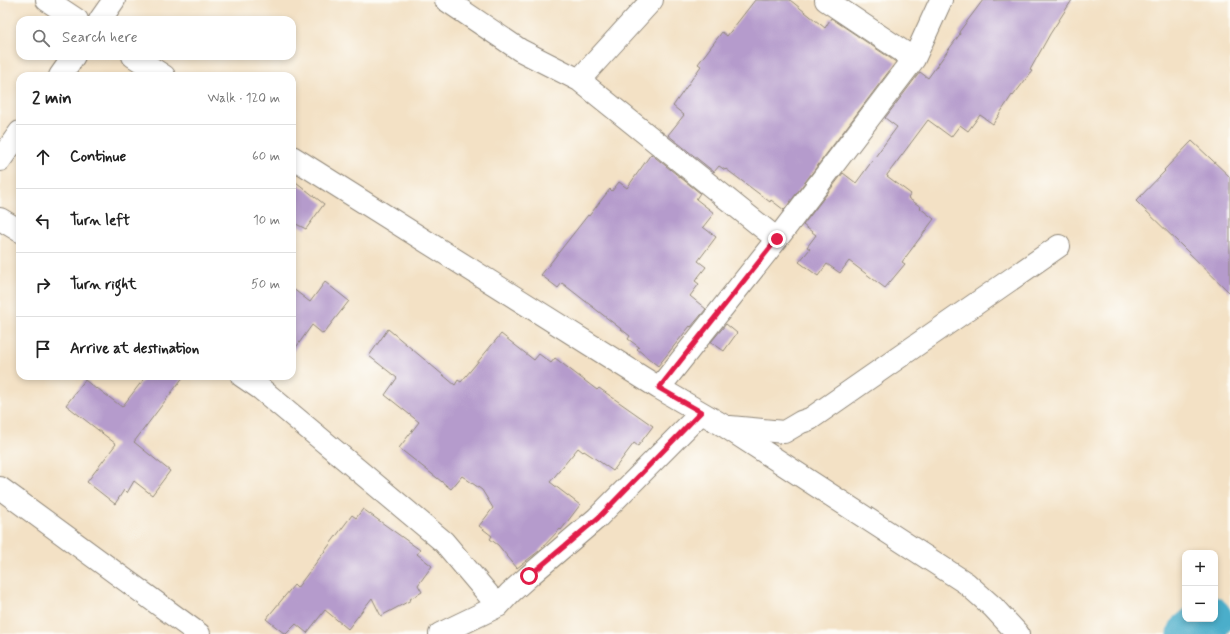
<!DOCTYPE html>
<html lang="en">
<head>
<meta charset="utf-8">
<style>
  :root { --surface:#fff; --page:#f2f2f2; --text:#222; --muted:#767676; --line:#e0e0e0 }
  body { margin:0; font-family:Mynerve,sans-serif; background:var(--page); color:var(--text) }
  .controls { position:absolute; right:12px; bottom:12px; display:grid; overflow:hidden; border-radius:8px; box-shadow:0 2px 6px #0003 }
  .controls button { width:36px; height:36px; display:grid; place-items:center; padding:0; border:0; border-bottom:1px solid var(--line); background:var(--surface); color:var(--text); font:20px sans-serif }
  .stop { position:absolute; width:12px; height:12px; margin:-9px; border:3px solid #e11d48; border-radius:50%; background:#fff }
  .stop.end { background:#e11d48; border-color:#fff; box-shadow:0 1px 4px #0008 }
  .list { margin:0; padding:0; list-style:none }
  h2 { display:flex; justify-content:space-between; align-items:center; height:52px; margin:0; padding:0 16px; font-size:17px }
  h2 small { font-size:13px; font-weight:400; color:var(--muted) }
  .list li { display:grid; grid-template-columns:26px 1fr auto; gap:12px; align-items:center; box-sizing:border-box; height:64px; padding:0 16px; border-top:1px solid var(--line) }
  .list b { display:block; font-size:15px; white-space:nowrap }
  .list em { font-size:13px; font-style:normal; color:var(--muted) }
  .icon { flex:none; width:22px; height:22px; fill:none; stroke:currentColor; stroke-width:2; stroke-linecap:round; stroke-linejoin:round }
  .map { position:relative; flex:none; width:1230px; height:634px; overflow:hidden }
  .search { position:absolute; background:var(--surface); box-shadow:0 2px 6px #0003; left:16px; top:16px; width:280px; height:44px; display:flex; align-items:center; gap:10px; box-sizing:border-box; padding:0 14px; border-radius:12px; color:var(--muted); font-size:15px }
  .panel { position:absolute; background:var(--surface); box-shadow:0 2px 6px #0003; left:16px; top:72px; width:280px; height:308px; border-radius:12px }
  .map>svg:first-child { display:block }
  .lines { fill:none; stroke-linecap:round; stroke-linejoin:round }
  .river { stroke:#4baeca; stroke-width:47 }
  .building { fill:#b59bcc }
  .minor-casing { stroke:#8f8678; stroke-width:24 }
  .minor { stroke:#fff; stroke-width:22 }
  .route { stroke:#e11d48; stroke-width:5 }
</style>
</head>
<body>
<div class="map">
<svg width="1230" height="634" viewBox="0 0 1230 634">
  <rect width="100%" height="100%" fill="#fdfcf7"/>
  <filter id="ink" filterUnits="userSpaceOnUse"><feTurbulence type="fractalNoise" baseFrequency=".025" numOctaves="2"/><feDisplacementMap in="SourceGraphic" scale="8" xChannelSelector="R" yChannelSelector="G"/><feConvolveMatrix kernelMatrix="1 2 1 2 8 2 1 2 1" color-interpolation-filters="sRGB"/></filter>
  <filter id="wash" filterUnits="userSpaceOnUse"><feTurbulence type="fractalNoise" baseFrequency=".012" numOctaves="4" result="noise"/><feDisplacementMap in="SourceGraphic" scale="16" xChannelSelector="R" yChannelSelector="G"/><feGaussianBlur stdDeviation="0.9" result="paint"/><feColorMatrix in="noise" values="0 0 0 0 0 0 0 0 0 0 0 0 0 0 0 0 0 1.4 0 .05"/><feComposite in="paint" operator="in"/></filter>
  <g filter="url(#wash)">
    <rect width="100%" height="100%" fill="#f3e1c5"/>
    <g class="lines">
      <path class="river" d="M1191 634 1209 619"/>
    </g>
    <g id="blocks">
      <path class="building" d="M755 0H790L825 28 831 18 896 62 784 210 771 200 770 202 726 169 725 170 719 166 714 172 668 135 684 115 673 106 701 66 698 64 722 32 727 36Z
        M983 0H1072L1050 34 1030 70 1032 71 1013 96 1012 95 993 124 980 115 968 131 960 125 951 137 928 120 887 175V176L911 194 908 198 921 207 920 208 934 219 902 262 905 264 885 288 849 261 840 273 827 264 818 276 799 262 810 249 807 247 816 235 803 225 843 173 856 183 897 127 885 118 920 72 928 78 960 34 959 32Z
        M1192 141 1230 177V293L1136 201 1165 171 1164 170Z
        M651 154 700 193 696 199 714 213 703 227 716 237 698 261 706 267 695 281 699 284 690 296 706 309 691 327 690 326 658 366 637 349 639 347 628 339 630 336 562 283 558 288 541 275 588 215 589 216 610 189 612 191 619 182 627 188Z
        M292 179 324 204 306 229 292 222Z
        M325 282 349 301 323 334 312 325 292 353V288L310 302Z
        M726 324 737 333 724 351 711 342Z
        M388 329 455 385 458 380 461 382 501 334 534 360 539 354 551 363 555 358 597 390 599 388 653 426 638 446 634 443 613 471 593 457 584 451 583 452 578 448 550 482 580 505 561 530 560 529 539 551 517 568 498 545 490 539 492 536 479 526 493 508 482 490 462 476 451 489 399 448 419 422 385 395 397 378 369 356Z
        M146 376H184L134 442 170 471 152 495 134 481 127 493 124 490 115 504 87 482 116 444 66 405 85 380 96 389 97 388 122 407Z
        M363 509 420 550 417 554 432 566 418 585 422 592 410 599 411 600 381 616 372 598 348 629 325 610 307 633 296 624 286 634H285L266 619 294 585 297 588 352 515 356 518Z"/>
    </g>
  </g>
  <g filter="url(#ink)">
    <use href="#blocks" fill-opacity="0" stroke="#8f8678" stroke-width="1"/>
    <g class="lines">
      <g class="minor-casing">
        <path id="minor" d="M47 0 77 20
          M446 0 520 50 579 80 777 239
          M826 0 914 59
          M100 20 114 0
          M133 56 164 76
          M60 76 74 56
          M579 80 652 0
          M292 157 659 388 726 427 966 583 993 607 1018 634
          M0 160 20 132
          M0 219 20 231
          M242 376 261 389 444 542 498 606
          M659 388 777 239 914 59 941 0
          M730 427 784 432 801 422 810 419 1059 246
          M0 488 199 634
          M440 634 498 606 510 593 529 576 597 518 701 413"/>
      </g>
      <use href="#minor" class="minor"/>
    </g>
  </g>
  <g class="lines" filter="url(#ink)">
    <path class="route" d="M529 576 598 518 701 412 659 388 777 239"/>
  </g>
</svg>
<div class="controls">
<button>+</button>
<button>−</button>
</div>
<div class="stop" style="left:529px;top:576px"></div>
<div class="stop end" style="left:777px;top:239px"></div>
<div class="search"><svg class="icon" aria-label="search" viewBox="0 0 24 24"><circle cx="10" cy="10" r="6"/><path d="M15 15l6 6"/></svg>Search here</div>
<section class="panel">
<h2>2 min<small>Walk · 120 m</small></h2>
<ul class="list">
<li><svg class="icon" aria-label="ahead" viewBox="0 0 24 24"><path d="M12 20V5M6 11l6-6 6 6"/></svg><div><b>Continue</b></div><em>60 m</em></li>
<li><svg class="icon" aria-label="left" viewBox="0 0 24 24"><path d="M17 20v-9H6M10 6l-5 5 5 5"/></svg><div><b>Turn left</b></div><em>10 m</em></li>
<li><svg class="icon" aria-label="right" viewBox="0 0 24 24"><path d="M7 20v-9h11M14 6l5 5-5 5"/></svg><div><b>Turn right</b></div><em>50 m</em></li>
<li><svg class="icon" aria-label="arrive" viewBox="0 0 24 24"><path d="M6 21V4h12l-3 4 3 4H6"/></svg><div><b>Arrive at destination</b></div></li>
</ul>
</section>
</div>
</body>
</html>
